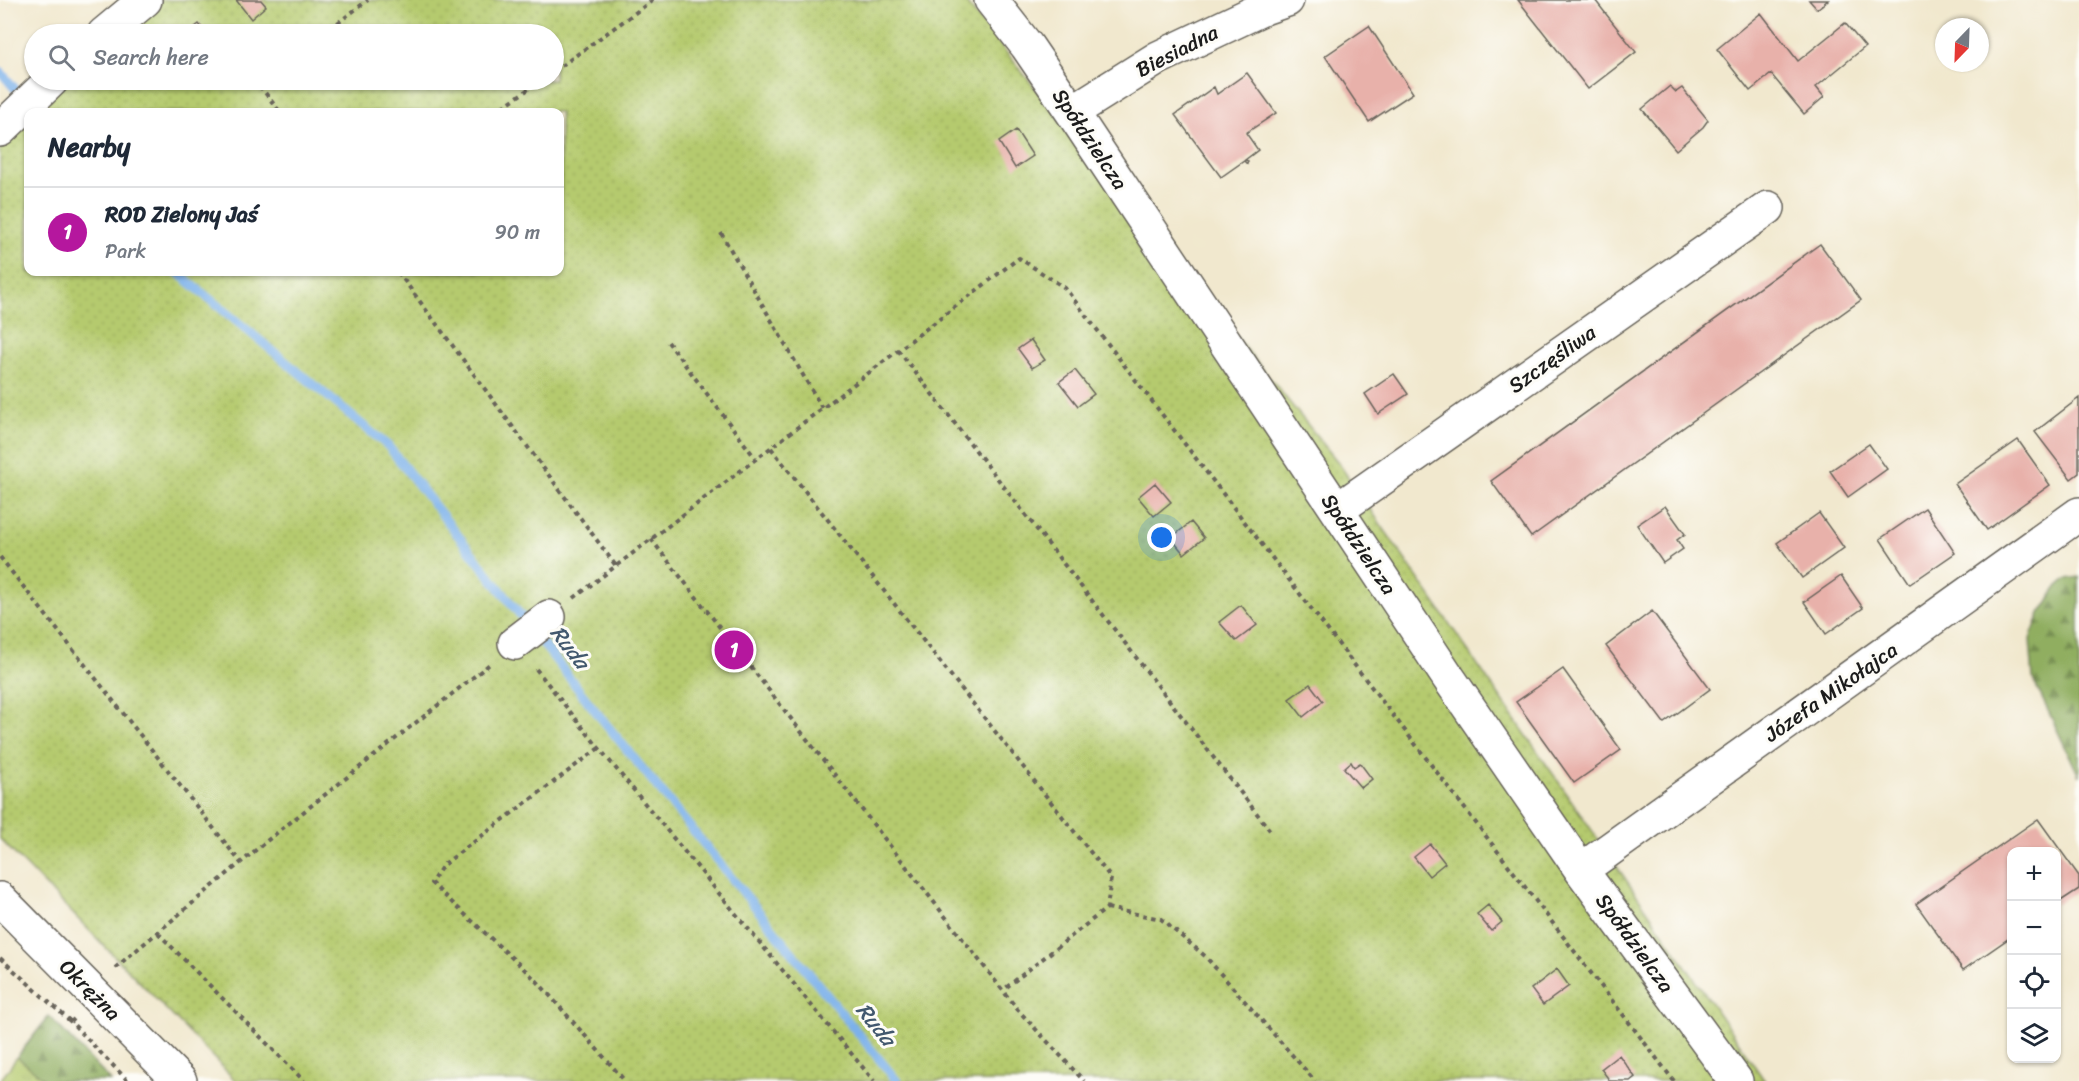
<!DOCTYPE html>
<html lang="en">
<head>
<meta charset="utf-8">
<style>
  :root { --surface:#fff; --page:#f6f6f7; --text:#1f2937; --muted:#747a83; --line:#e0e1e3; --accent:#b5179e }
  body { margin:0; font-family:Sriracha,sans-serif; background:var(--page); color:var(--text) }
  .controls { position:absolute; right:18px; bottom:18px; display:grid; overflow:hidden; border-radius:12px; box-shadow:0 2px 4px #0004 }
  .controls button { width:54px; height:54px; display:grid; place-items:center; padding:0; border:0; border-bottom:2px solid var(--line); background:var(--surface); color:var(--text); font:30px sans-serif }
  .compass { position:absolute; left:1935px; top:18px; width:54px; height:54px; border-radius:50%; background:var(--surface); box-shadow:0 2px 4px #0004; rotate:203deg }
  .you { position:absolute; left:1162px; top:538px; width:21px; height:21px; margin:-15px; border:4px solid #fff; border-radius:50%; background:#1a73e8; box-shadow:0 0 0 9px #1a73e833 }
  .badge { display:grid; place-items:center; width:39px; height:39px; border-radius:50%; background:var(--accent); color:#fff; font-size:20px; font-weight:700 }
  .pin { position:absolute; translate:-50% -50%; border:3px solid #fff; box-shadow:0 2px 6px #0006 }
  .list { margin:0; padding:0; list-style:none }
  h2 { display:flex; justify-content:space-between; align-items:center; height:78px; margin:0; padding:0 24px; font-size:26px }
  h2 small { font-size:20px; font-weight:400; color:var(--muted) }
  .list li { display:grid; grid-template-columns:39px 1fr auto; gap:18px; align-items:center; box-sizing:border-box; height:90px; padding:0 24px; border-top:2px solid var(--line) }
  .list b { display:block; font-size:22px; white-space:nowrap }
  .list p { margin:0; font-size:20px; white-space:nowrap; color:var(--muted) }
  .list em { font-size:20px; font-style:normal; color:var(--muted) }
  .icon { flex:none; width:33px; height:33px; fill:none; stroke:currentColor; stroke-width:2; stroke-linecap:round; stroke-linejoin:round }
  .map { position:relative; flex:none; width:2079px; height:1081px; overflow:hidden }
  .search { position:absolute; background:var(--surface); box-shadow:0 2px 4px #0004; left:24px; top:24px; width:540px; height:66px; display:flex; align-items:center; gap:15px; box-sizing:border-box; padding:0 21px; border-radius:33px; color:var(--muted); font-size:22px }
  .panel { position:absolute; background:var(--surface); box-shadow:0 2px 4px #0004; left:24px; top:108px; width:540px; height:168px; border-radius:12px }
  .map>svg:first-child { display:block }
  .grass { fill:url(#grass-dots); stroke:#687345; stroke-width:1.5; fill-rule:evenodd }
  .forest { fill:url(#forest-firs); stroke:#56653e; stroke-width:1.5 }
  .park { fill:url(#park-tufts); stroke:#687345; stroke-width:1.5 }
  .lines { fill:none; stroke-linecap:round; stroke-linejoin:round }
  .stream { stroke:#7bb1ea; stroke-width:9 }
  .building { fill:#e8b1aa }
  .minor-casing { stroke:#67635a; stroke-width:36 }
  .path { stroke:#67635a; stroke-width:4; stroke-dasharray:4.5 4.5; stroke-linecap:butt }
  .minor { stroke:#fff; stroke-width:33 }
  .labels { text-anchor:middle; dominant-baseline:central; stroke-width:6; stroke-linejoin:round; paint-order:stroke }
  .street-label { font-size:21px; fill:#1c1c1c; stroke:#fdfcf7 }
  .water-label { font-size:22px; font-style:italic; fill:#42586e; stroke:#fdfcf7 }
</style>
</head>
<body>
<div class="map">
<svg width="2079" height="1081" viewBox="0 0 2079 1081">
  <defs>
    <pattern id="grass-dots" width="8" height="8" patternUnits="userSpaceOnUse" patternTransform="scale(1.5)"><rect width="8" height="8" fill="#b5ca6e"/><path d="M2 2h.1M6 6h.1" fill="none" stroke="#9bad5f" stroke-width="1.8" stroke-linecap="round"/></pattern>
    <pattern id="forest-firs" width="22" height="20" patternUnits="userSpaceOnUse" patternTransform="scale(1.5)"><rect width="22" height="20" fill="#90ae61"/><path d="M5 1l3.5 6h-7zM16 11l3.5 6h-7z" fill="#758d4f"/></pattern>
    <pattern id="park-tufts" width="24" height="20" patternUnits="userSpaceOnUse" patternTransform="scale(1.5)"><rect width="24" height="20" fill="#b5ca6e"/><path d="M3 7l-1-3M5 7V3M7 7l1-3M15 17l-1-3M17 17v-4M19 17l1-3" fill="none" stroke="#9bad5f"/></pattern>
  </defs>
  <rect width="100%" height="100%" fill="#fdfcf7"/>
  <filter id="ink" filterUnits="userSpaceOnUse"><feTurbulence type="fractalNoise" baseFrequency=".0167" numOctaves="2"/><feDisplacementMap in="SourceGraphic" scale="12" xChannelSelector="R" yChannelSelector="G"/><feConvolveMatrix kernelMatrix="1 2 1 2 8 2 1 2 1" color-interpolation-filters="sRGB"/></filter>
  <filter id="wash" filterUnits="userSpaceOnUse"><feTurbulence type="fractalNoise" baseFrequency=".008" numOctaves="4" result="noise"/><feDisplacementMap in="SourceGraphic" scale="24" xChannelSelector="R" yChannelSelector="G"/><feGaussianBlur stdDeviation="1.35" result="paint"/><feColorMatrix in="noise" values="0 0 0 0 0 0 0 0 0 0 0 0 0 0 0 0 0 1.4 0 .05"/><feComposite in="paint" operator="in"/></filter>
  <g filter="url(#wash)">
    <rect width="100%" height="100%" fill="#f1e8ce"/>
    <path class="grass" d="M145 0H964L1337 461 1765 1081H236L0 839V130L52 80H554V34H104ZM28 112H560V272H28Z"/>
    <path class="forest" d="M2079 577V776L2033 679 2030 639 2041 611 2048 603 2055 589 2066 579Z
      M49 1016 111 1081H46L17 1057Z"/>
    <path class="park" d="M17 1057 46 1081H0Z"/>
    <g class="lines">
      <path class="stream" d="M0 71 17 91
        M177 272 388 446 597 713 897 1081"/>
    </g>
    <g id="blocks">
      <path class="building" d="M236 0H261L266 6 251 19Z
        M1518 0H1595L1636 52 1588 89Z
        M1809 0H1828L1817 9Z
        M1761 13 1798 61 1845 23 1865 47 1816 87 1824 97 1804 114 1771 74 1750 91 1717 49Z
        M199 24 207 34H186Z
        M1369 26 1413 93 1369 122 1325 56Z
        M1247 73 1276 113 1246 133 1258 150 1245 160 1248 161 1247 164 1244 161 1221 177 1175 115 1214 87 1217 94Z
        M1670 86 1676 92 1682 88 1708 120 1703 127 1676 150 1642 109Z
        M1016 130 1033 156 1015 168 999 142Z
        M1820 244 1861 300 1531 537 1491 481Z
        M1031 340 1045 360 1032 368 1018 349Z
        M1075 370 1094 394 1078 406 1059 382Z
        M1394 374 1408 394 1378 414 1365 394Z
        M2079 398V473L2071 479 2035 432Z
        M2018 440 2050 485 1987 530 1955 484Z
        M1869 444 1887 469 1848 497 1830 471Z
        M1155 483 1171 502 1154 516 1138 497Z
        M1665 506 1685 534 1677 540 1683 549 1663 563 1637 525Z
        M1925 508 1955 553 1910 584 1880 539Z
        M1819 513 1844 548 1802 578 1777 543Z
        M1191 522 1204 538 1184 554 1171 538Z
        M1841 576 1863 608 1826 634 1804 602Z
        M1241 605 1257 625 1236 641 1219 622Z
        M1652 611 1710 689 1664 723 1606 646Z
        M1563 669 1621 750 1574 783 1516 702Z
        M1310 684 1323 701 1303 717 1289 699Z
        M1351 762 1354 767 1360 763 1372 779 1361 788 1344 768Z
        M2038 819 2079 876V889L2056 904V852H2012V936L1963 970 1916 904Z
        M1430 844 1445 863 1429 876 1414 857Z
        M1488 905 1502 922 1491 931 1477 914Z
        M1557 969 1569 986 1543 1005 1531 989Z
        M1619 1055 1635 1077 1630 1081H1610L1601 1069Z"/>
    </g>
  </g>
  <g filter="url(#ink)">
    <use href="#blocks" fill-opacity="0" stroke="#67635a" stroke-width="1.5"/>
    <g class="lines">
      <g class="minor-casing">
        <path id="minor" d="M991 0 1027 46 1072 112 1448 677 1581 870 1736 1081
          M104 34 145 0
          M1072 112 1158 58 1264 8 1287 0
          M0 130 52 80
          M1337 510 1768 208
          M515 643 549 617
          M1581 870 2079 514
          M0 899 180 1081"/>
      </g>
      <path class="path" d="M323 34 368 0
        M554 71 653 0
        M265 80 259 85 280 112
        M495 112 542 80
        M721 233 822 408
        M398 272 616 566
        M668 342 756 459
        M898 350 1272 833
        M771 448 1111 878 1107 908 1003 990
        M651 539 1018 1010 1084 1081
        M0 557 241 863
        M574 598 1019 258 1065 288 1674 1081
        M536 669 599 748 874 1081
        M599 748 443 865 431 883 537 981 625 1081
        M1107 908 1161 919 1205 956 1315 1081
        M158 933 304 1081
        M0 958 71 1022
        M115 968 263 844 491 663
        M74 1019 71 1022 128 1081"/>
      <use href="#minor" class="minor"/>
    </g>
  </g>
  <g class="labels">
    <g class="street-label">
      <text transform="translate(1177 51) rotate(-27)">Biesiadna</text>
      <text transform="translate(1090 139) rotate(56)">Spółdzielcza</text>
      <text transform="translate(1552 359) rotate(-35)">Szczęśliwa</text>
      <text transform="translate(1359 544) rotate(56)">Spółdzielcza</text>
      <text transform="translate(1831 692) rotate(-35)">Józefa Mikołajca</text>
      <text transform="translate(1635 943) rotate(54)">Spółdzielcza</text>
      <text transform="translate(90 990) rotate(45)">Okrężna</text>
    </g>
    <g class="water-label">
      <text transform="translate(570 647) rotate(52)">Ruda</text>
      <text transform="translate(876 1024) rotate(51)">Ruda</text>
    </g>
  </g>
</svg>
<div class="controls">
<button>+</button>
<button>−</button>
<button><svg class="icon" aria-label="locate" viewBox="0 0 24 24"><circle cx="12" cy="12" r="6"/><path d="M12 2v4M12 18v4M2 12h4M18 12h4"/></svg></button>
<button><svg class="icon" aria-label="layers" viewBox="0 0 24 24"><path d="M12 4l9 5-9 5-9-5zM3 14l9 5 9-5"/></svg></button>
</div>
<svg class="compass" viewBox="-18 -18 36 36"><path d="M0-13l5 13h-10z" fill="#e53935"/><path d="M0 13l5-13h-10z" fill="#747a83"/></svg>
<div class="you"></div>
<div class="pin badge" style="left:734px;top:650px">1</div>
<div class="search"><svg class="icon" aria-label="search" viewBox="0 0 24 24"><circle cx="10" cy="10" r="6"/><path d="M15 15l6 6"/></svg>Search here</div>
<section class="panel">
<h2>Nearby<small></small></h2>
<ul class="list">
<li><span class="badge">1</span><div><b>ROD Zielony Jaś</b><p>Park</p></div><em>90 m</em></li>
</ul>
</section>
</div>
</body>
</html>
